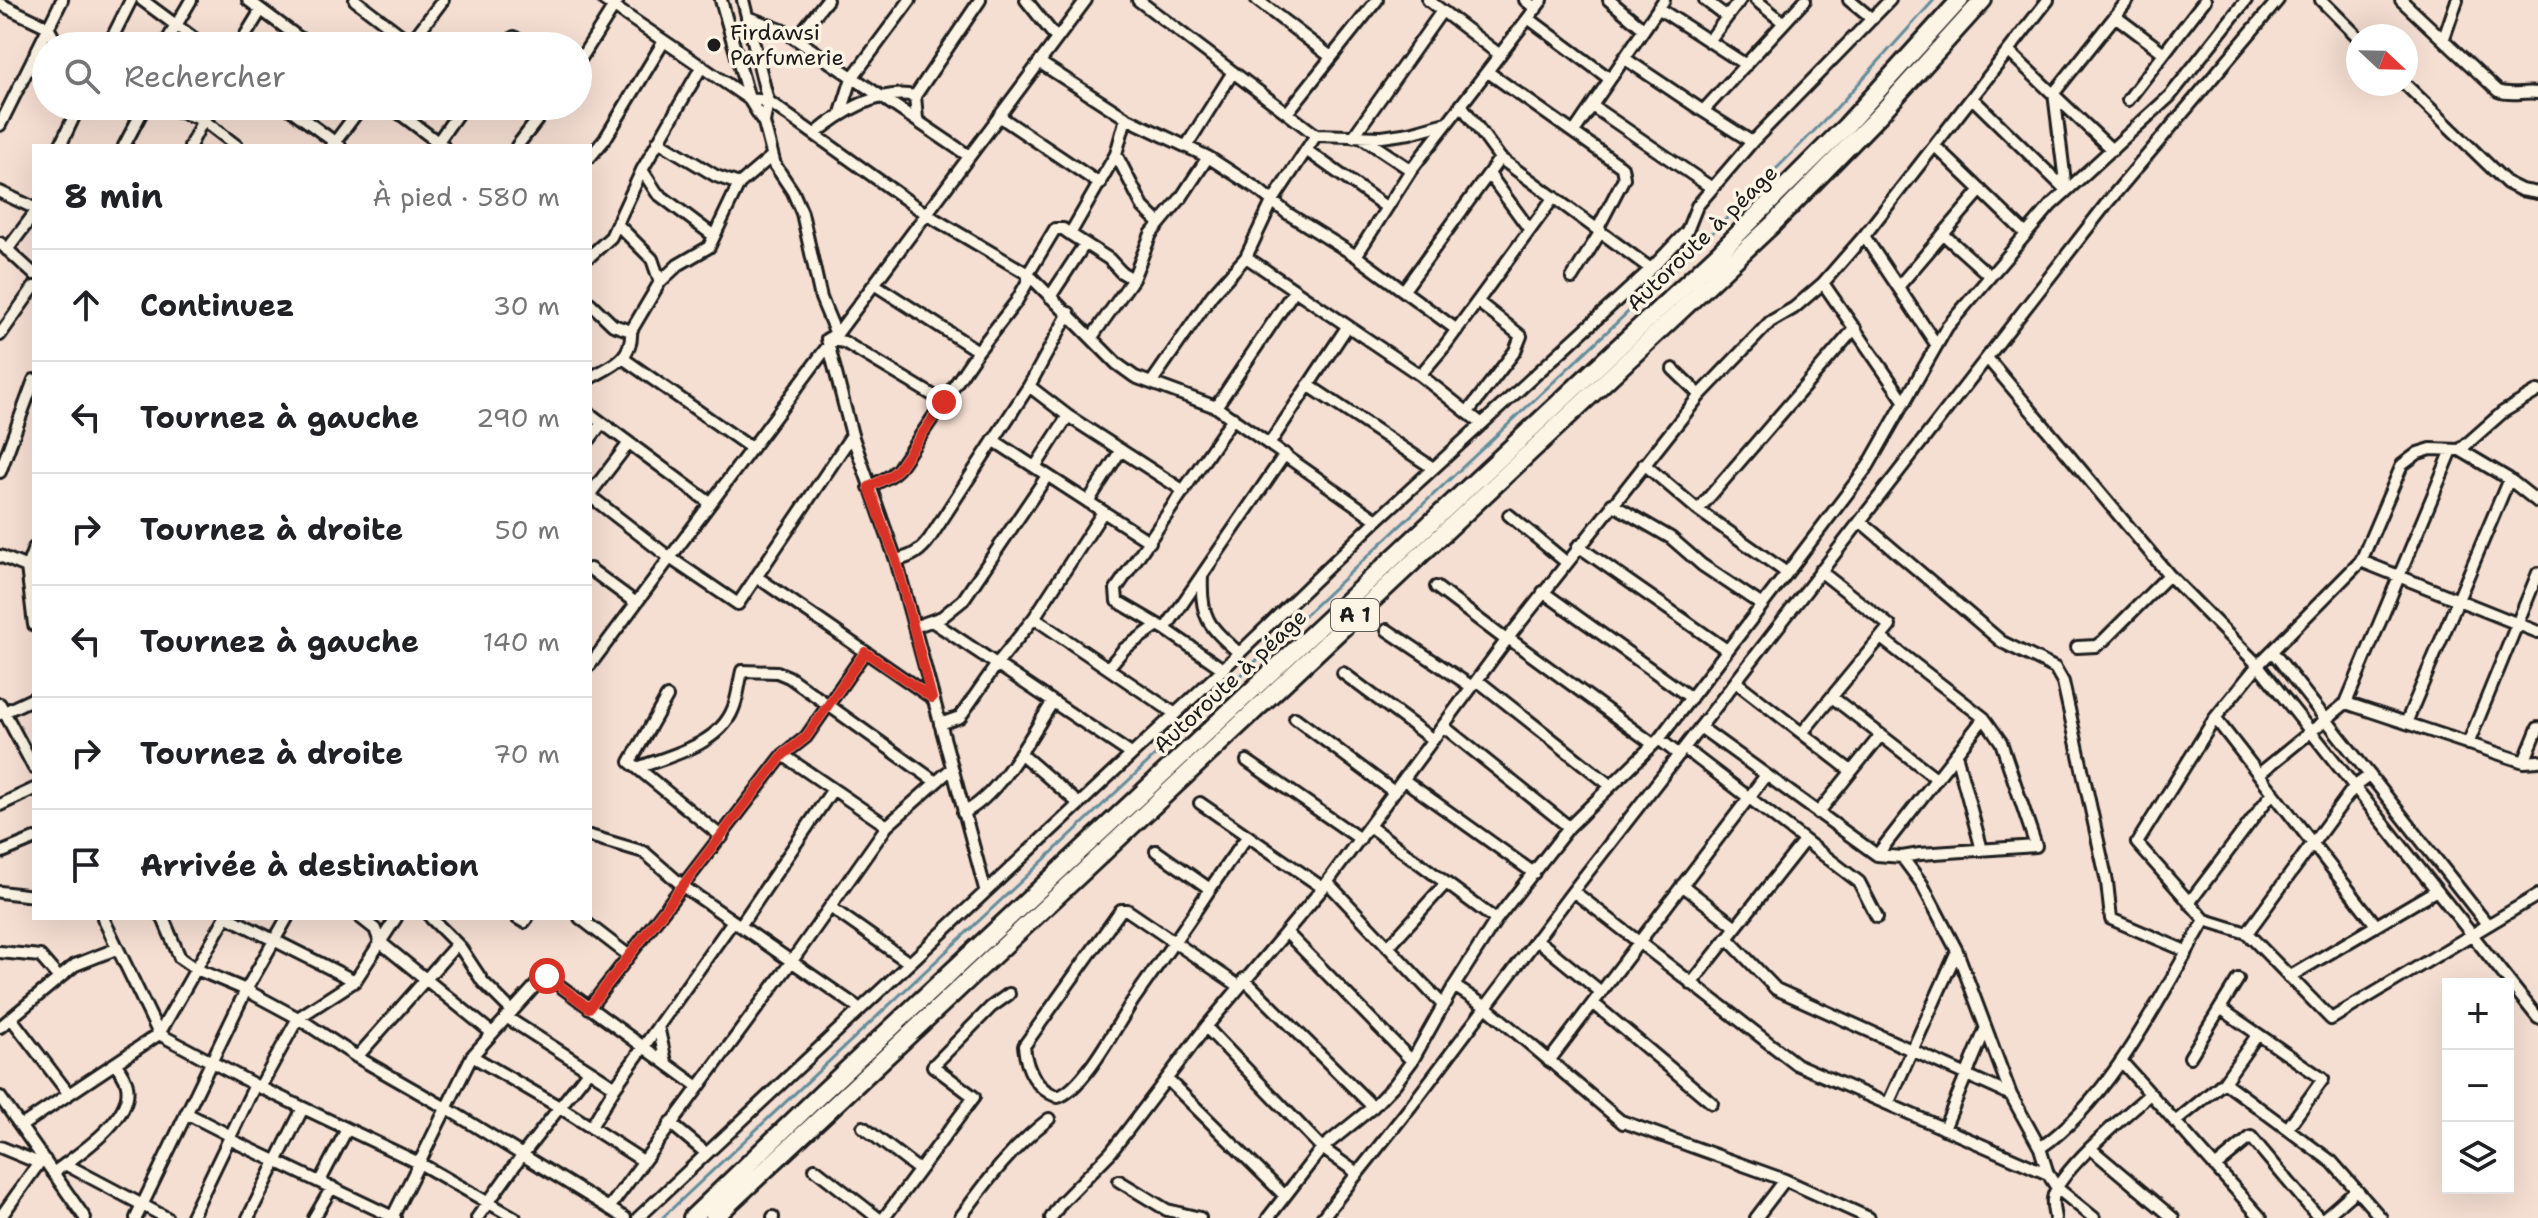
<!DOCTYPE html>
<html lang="fr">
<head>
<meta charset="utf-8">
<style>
  :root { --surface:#fff; --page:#f2f2f2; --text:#202124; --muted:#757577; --line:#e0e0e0 }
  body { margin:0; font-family:"Shantell Sans",sans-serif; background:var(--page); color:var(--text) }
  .controls { position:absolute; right:24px; bottom:24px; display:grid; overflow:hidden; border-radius:0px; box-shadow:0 8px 32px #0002 }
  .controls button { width:72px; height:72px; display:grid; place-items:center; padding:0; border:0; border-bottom:2px solid var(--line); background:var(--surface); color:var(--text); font:40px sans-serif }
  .compass { position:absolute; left:2346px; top:24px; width:72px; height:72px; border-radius:50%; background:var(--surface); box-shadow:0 8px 32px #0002; rotate:112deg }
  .stop { position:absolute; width:24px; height:24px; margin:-18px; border:6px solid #d93025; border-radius:50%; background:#fff }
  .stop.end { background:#d93025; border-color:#fff; box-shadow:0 2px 8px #0008 }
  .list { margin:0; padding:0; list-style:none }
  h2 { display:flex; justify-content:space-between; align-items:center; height:104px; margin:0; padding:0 32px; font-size:34px }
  h2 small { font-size:26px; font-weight:400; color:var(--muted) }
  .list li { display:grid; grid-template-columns:52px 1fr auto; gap:24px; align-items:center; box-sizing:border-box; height:112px; padding:0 32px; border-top:2px solid var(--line) }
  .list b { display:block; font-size:30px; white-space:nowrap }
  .list em { font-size:26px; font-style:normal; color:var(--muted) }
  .icon { flex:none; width:44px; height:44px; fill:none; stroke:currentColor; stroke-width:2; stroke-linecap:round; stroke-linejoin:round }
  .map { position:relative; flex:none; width:2538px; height:1218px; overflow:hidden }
  .search { position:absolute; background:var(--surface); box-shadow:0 8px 32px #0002; left:32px; top:32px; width:560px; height:88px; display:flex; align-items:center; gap:20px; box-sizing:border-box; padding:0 28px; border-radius:44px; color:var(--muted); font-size:30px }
  .panel { position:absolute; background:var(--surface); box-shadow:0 8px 32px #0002; left:32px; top:144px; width:560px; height:776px; border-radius:0px }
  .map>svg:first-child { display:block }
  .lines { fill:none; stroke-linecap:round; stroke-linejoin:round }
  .stream { stroke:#628e9c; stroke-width:3 }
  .minor-casing { stroke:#1c1c1c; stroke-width:16 }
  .highway-casing { stroke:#1c1c1c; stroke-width:22 }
  .minor { stroke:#fcf5e5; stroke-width:10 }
  .highway { stroke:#fcf5e5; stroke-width:16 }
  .route { stroke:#d93025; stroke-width:10 }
  .poi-dot { fill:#1c1c1c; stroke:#fcf5e5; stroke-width:3 }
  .labels { text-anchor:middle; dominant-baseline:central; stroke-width:7; stroke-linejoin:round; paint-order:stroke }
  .shield { fill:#fcf5e5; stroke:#5f5d58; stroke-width:2 }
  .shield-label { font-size:20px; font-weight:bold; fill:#1c1c1c }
  .poi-label { font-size:22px; fill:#1c1c1c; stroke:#fcf5e5; text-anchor:start }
  .street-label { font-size:22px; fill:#1c1c1c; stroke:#fcf5e5 }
</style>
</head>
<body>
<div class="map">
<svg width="2538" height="1218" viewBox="0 0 2538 1218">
  <rect width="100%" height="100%" fill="#f5ded2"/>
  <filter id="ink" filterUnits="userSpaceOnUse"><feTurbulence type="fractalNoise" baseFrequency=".0125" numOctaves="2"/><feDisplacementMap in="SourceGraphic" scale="16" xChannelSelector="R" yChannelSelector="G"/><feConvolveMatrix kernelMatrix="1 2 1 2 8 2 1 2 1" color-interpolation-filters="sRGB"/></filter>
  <g filter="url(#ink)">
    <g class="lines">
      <path class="stream" d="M662 1218 1708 237 1831 114 1934 0"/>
      <g class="minor-casing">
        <path id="minor" d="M142 0 204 46
          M248 0 310 46
          M355 0 415 46
          M604 0 749 99 768 101 926 214 1028 274 1117 364 1135 377 1216 407 1377 520
          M721 0 749 99 764 123 775 165 793 192 802 213 821 298 836 334 827 339 852 435 896 560 985 889
          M743 0 768 101 764 122
          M1026 0 1057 39
          M1138 0 1316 135 1382 137 1410 133 1446 123
          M1257 0 1331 57
          M1428 0 1500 55
          M1525 0 1536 9
          M1609 0 1644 29
          M1705 0 1727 17
          M1756 0 1784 23
          M1849 0 1872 19
          M2321 0 2358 37
          M2401 0 2498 91C2511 96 2524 91 2538 93
          M0 4 48 27 58 46
          M1658 8 1746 65
          M2115 16 2164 53
          M747 17 784 31 969 156
          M1528 18 1610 79
          M514 37 527 46
          M2444 38 2457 0
          M796 39 827 0
          M1709 41 1740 0
          M108 46 131 0
          M164 46 191 0
          M239 46 261 10
          M408 46 443 0
          M2008 51 2112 150
          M1624 58 1703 111
          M1039 62 1126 118 1208 157 1256 188 1287 213 1356 256 1457 330
          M578 63 618 0
          M1488 72 1622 167 1624 178 1598 228
          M2405 84 2507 183 2521 190 2538 193
          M1972 98 2066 190
          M2128 100 2205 0
          M163 106 203 120 237 146
          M286 106 340 146
          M390 106 443 146
          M1462 106 1500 158 1651 269
          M1592 106 1712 188
          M841 113 852 78 910 0
          M1287 113 1377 0
          M999 116 1100 184
          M1126 118 1116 154 1070 234 1109 259 1121 272 1133 279
          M917 119 915 96 980 0
          M0 125 62 0
          M1574 132 1664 0
          M815 134C840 113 879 88 915 96
          M1353 137 1442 11
          M1363 138 1411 170
          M658 141 716 176 739 184
          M1752 142 1703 111 1805 0
          M1187 145 1233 72
          M60 146 79 106
          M124 146 145 106
          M190 146 203 120
          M332 146 362 106
          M435 146 463 106
          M517 146 548 106
          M1935 146 2026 234
          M1306 150 1386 207
          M1116 154 1143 207 1159 223
          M590 157 605 139 664 41
          M642 170 657 193 714 236
          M1489 174 1530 230
          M2066 190 2054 93 2128 0
          M0 192 34 208
          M618 225 652 259 660 282
          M1943 234 1990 276
          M1864 236 1936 344
          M0 243 34 274
          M7 250 34 214
          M590 256 611 237 642 170 702 66
          M1356 256 1411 170 1542 0
          M1246 257 1420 375 1482 424
          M1572 278 1601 231
          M1823 283 1905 402
          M874 284 978 351
          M1898 287 1981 190
          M1404 290 1500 158
          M1050 297 1084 245
          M590 303 613 325 631 331
          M0 335 34 287
          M1092 337 1133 279 1151 234 1181 198 1208 157
          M827 339 844 342 944 402
          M624 359 751 448
          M1988 359 2169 575 2258 665 2538 1018
          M1673 369 1700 395
          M1420 375 1444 347 1554 197
          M590 378C611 366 633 359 631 331L660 282 678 265 709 247 739 184 772 156
          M1151 383 1212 295 1246 257 1272 202 1316 135
          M1308 385 1433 468
          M1029 386 1068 416 1184 491
          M2538 391 2503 412 2460 450 2431 449 2418 453 2402 465 2361 561 2258 665 2215 718 2137 843 2205 920 2247 933 2331 1019 2538 895
          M1216 407 1294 291
          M1468 412 1515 351 1521 336 1478 302
          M590 414 710 503
          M590 439 602 423
          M993 440 1150 542
          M1270 443 1347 327
          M2460 450 2509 479 2538 502
          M1644 464 1698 510 1787 573
          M1035 467 1068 416
          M0 472 34 380
          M869 487 890 476 898 469 978 351 1016 302 1028 281V274L1055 229H1063L1070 234
          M590 494 629 443
          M590 496 670 558 738 604 852 435
          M1088 502 1121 450
          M1612 504 1671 538 1702 565 1762 605
          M1698 510 1855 328
          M1509 515 1566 562
          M1860 521 2002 642 2055 668 2063 682 2107 882 2111 919 2186 951
          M1578 546 1727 650
          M34 548 27 567 34 625
          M0 556 27 567
          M896 560C912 557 921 551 930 538L1029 386 1069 313
          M2361 561 2538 632
          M590 569 636 603
          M1202 576C1200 619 1209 626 1239 653
          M757 577 932 698
          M1436 587 1506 640
          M1543 592 1691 698
          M1034 618 1174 713
          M932 621 1131 754
          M914 627 942 617 963 600 1047 476
          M1165 629 1285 454
          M1387 630 1472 687
          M1508 638 1653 744
          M2077 647 2096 646 2103 641 2169 575
          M2272 651 2487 924
          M590 665 1086 0
          M1108 668 1124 649 1158 625
          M1223 669 1165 629 1117 601 1116 589 1233 418
          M1343 673 1433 740
          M1477 680 1611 786
          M1736 682 1851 771
          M667 697 630 762 722 837
          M1832 697 1936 778
          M2346 703 2524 762 2538 761
          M0 704 34 768
          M0 714 34 698
          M1295 718 1394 792
          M2215 718 2376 925
          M2406 723 2509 479
          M940 724 960 717 997 664 1034 618 1103 512
          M1443 726 1569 827
          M1700 727 1877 855 1902 857 1920 854 2036 846 2001 742 1984 718 1881 638
          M1802 733 1890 626 1820 571
          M1659 739 1679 755
          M2468 744 2538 573
          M1684 748 1859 882 1877 917
          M1020 753 1078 803
          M1956 754 1982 850
          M783 755 887 826
          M1247 761 1360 839
          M2524 762 2538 728
          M637 768C669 756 719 745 733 709 738 698 739 683 742 671L777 672 789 677 936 782
          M2259 774 2346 703 2452 450
          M1404 780 1534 873
          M1200 803 1323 888
          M0 805 34 789
          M963 813C1000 795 1030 737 1052 703
          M1818 813 1880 736
          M1369 826 1496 920
          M590 836 644 852 684 887 859 1008
          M1156 851 1210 889
          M0 853 34 839
          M1877 855 1984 718
          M1902 857 1922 884 1957 951 2011 1095 2040 1148 2048 1174 2057 1188 2094 1218
          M1328 883 1442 1004
          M1682 885 1736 927
          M1573 891 1796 1064 2048 1174
          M0 892 34 896
          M2189 903 2273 792
          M830 907 908 962
          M103 918 159 1034 255 1085 421 1164 515 1218
          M163 918 180 958 196 969 246 990 298 1018 357 1057 446 1108 625 1218
          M230 918 355 981
          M361 918 375 929 380 942 492 1033
          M431 918 460 947 483 982 512 1011
          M517 918 524 922 527 918
          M580 918 628 955
          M740 926 833 789
          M2247 933 2354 787 2370 775
          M1727 938 1776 989 2011 1095
          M1536 939 1601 992
          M1388 947 1446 883
          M0 952 40 956 59 978
          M2289 977 2435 891
          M1244 979 1373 1107
          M1691 984 1804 841
          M1239 986 1127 910H1121L1024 1046C1026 1069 1036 1089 1058 1097 1085 1088 1117 1024 1134 999 1147 980 1161 961 1174 942 1199 907 1221 870 1248 836
          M1454 986 1485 1006 1623 1123
          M1593 1003 1712 1103
          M589 1008 783 755 806 737 865 652
          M2220 1008 2323 1079 2287 1129
          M506 1017 589 1070
          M11 1018 69 1094
          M658 1026 666 1062
          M0 1027 75 965 116 949
          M1206 1027 1322 1148 1357 1173
          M472 1056 561 1108 643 1161
          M357 1057 457 944
          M2190 1057 2238 979
          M1412 1061 1286 932 1323 888 1508 638 1700 395 1770 322 1794 308 1823 283 1864 236 2048 0
          M1549 1061 1766 775
          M2122 1062 2261 1218
          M1167 1079 1285 1196
          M2224 1082 2332 1162 2381 1218
          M260 1087 298 1018 355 981 396 918
          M615 1087 733 921
          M0 1097 85 1218
          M1888 1104 1957 951
          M186 1113 231 1136
          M1621 1121 1785 1180 1869 1218
          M2175 1122 2224 1082 2258 1034
          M670 1123 706 1153
          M21 1126 159 1034 225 918
          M863 1127 919 1170
          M1944 1129 1985 1030
          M229 1139 395 1218
          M0 1147 39 1163
          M2040 1148C2112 1098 2161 995 2205 920
          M2090 1148 2173 1218
          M65 1164 167 1218
          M2215 1167 2251 1137 2319 1218
          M815 1169 878 1218
          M53 1173C77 1155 134 1119 127 1085 126 1078 119 1070 116 1063
          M320 1181 347 1129
          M1119 1181 1167 1210 1200 1218
          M609 1208 792 961 887 826 951 769
          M393 1216 472 1056 545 975 697 1086
          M773 1217V1218
          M0 1218 39 1163 45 1160
          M136 1218 246 990 287 918
          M191 1218 255 1085
          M248 1218 303 1108
          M314 1218 332 1187
          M477 1218 523 1154 589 1070 615 1087 591 1127
          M638 1218 1223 669 1377 520 1651 269 1687 231 1697 206 1752 142 1890 0
          M884 1218 974 1097 933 1066 991 1007 1009 994
          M960 1218C988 1180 1011 1148 1049 1119
          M1051 1218 1061 1203 1111 1152 1206 1027 1286 932
          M1268 1218 1322 1148 1373 1107 1395 1084 1412 1061 1454 986 1496 920 1569 827 1659 739 1787 573 1868 466 1947 327 2051 205 2170 96 2246 0
          M1322 1218 1411 1106 1573 891 2107 203 2278 0
          M1756 1218 1785 1180
          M2055 1218C2054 1212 2052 1205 2053 1199 2055 1174 2129 1112 2150 1094
          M2324 1218 2356 1190"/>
      </g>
      <g class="highway-casing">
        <path id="highway" d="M692 1218 824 1091 1721 251 1845 127 1960 0
          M714 1218 1773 224 1881 113 1983 0"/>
      </g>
      <use href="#minor" class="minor"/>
      <use href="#highway" class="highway"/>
    </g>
  </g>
  <g class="lines" filter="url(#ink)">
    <path class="route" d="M547 976 589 1008 783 755 806 737 865 652 932 698 896 560 869 487 890 476 898 469 944 402"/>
  </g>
  <circle class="poi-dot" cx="714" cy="45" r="8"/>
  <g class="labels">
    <rect class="shield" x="1331" y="599" width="48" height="32" rx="6"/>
    <g class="shield-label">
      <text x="1355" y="615">A 1</text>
    </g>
    <g class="poi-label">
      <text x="730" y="32">Firdawsi<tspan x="730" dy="25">Parfumerie</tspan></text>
    </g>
    <g class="street-label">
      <text transform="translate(1702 238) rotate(-44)">Autoroute à péage</text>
      <text transform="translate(1230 681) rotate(-43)">Autoroute à péage</text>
    </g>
  </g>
</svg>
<div class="controls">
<button>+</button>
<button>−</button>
<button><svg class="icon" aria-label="layers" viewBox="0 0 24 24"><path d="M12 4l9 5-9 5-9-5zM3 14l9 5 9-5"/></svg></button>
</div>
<svg class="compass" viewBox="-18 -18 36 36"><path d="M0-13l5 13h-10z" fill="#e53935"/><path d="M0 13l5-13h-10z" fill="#757577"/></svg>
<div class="stop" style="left:547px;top:976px"></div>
<div class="stop end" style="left:944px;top:402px"></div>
<div class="search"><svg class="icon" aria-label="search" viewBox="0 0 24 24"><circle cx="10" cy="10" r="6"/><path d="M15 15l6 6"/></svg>Rechercher</div>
<section class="panel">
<h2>8 min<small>À pied · 580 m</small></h2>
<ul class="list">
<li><svg class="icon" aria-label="ahead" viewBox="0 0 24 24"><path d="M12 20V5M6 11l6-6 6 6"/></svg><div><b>Continuez</b></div><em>30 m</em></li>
<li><svg class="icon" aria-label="left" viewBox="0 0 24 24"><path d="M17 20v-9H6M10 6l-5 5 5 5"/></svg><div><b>Tournez à gauche</b></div><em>290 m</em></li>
<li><svg class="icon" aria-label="right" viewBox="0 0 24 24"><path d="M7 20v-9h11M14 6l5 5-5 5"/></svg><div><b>Tournez à droite</b></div><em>50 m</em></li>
<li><svg class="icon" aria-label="left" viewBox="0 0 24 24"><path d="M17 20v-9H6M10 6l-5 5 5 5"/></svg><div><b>Tournez à gauche</b></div><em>140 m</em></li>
<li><svg class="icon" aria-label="right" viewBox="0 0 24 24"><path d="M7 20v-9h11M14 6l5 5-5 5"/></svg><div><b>Tournez à droite</b></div><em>70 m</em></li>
<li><svg class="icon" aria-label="arrive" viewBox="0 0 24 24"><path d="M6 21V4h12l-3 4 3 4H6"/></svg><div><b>Arrivée à destination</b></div></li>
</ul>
</section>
</div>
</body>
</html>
